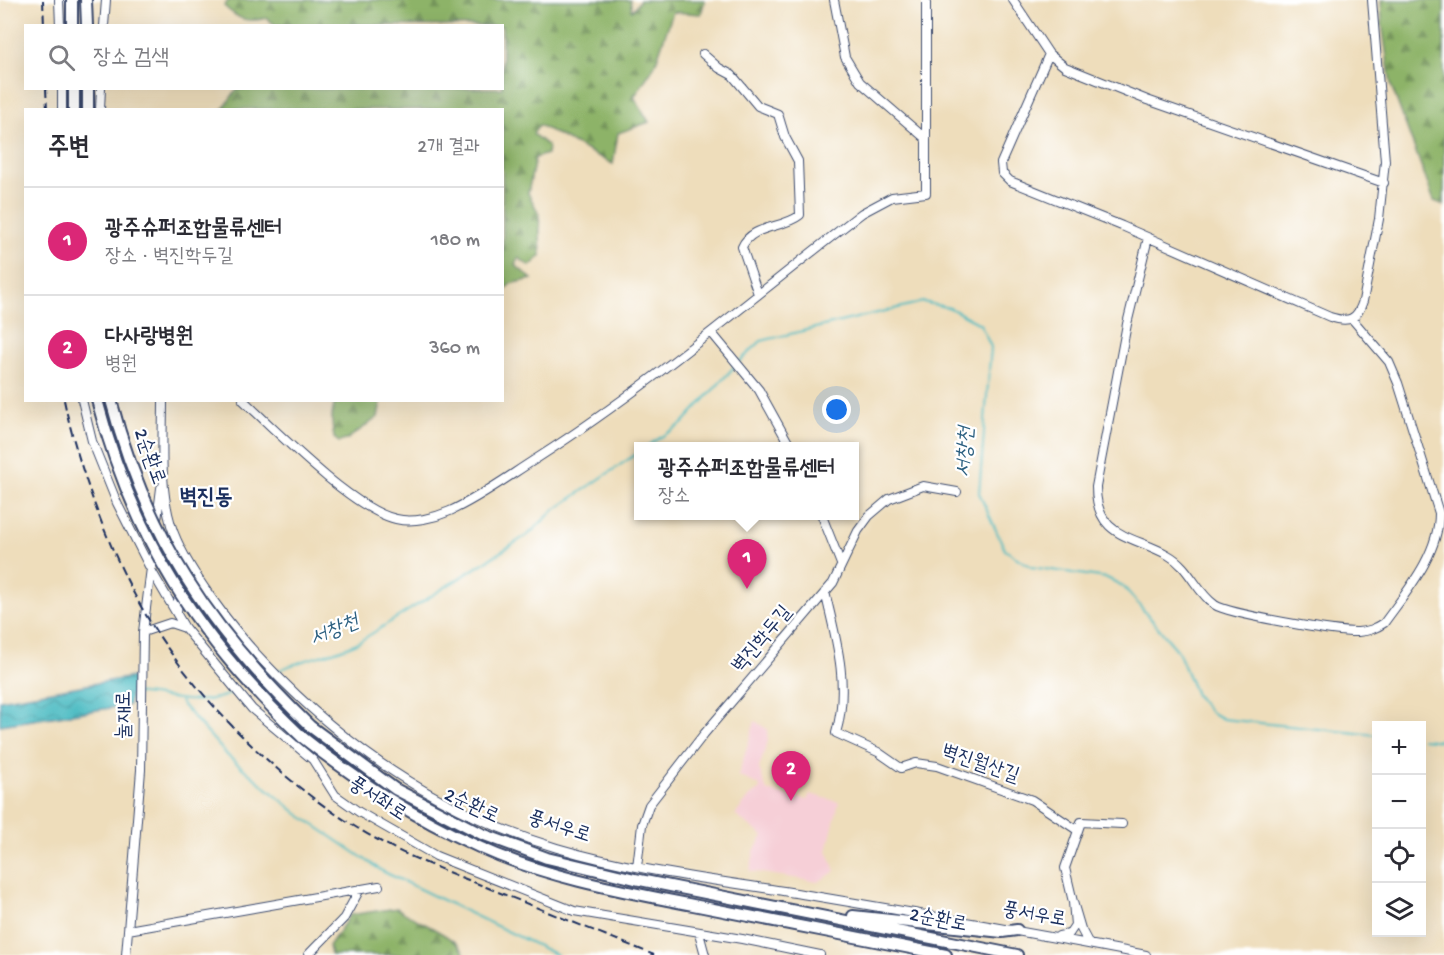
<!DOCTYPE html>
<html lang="ko">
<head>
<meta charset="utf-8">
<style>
  :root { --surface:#fff; --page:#f7f7f7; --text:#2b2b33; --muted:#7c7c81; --line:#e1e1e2; --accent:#db2777 }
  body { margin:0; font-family:"Gochi Hand","Poor Story",sans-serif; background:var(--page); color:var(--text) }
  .controls { position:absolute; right:18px; bottom:18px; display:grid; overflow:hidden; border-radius:0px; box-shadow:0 6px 24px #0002 }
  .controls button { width:54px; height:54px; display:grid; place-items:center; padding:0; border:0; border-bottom:2px solid var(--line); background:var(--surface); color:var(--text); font:30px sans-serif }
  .you { position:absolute; left:837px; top:410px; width:21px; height:21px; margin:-15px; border:4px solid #fff; border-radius:50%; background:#1a73e8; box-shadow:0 0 0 9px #1a73e833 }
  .badge { display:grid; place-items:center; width:39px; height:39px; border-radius:50%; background:var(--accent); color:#fff; font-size:20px; font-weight:700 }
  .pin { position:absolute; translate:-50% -50px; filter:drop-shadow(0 2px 3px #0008) }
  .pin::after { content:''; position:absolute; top:32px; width:21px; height:18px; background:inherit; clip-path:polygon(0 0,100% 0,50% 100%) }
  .popup { position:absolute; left:634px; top:442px; width:225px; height:78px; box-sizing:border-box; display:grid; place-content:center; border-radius:0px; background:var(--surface); filter:drop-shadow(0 2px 4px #0005); font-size:20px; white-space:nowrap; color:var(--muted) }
  .popup b { font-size:22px; color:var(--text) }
  .popup::after { content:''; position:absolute; left:50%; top:100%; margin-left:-12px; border:12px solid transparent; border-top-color:var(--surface) }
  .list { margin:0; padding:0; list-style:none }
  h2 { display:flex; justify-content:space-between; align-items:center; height:78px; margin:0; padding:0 24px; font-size:26px }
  h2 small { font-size:20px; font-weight:400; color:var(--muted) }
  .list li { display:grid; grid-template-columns:39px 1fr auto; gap:18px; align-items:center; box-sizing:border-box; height:108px; padding:0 24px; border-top:2px solid var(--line) }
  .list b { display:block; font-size:22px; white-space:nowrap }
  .list p { margin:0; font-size:20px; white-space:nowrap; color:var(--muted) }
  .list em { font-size:20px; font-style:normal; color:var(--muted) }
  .icon { flex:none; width:33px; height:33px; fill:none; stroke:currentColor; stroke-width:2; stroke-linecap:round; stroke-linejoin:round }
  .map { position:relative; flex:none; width:1444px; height:955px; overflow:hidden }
  .search { position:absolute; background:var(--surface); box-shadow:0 6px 24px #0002; left:24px; top:24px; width:480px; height:66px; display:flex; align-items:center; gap:15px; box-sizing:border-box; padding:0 21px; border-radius:0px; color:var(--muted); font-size:22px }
  .panel { position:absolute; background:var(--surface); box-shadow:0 6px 24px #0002; left:24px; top:108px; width:480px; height:294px; border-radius:0px }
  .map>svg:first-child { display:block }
  .built { fill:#f6cfd7 }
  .forest { fill:url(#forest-firs); stroke:#547163; stroke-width:1.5 }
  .water { fill:url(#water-waves); stroke:#347590; stroke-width:1.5 }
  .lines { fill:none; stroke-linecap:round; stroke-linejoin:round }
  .stream { stroke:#4cbbc2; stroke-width:2 }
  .minor-casing { stroke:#3b496c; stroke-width:10 }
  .highway-casing { stroke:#3b496c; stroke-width:14 }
  .minor { stroke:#fff; stroke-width:8 }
  .highway { stroke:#fff; stroke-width:10 }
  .rail { stroke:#1b2f5e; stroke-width:2; stroke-dasharray:9 4.5; stroke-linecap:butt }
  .highway-bridge-casing { stroke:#3b496c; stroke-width:14; stroke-linecap:butt }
  .highway-bridge { stroke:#fff; stroke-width:10 }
  .labels { text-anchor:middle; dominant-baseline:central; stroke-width:4.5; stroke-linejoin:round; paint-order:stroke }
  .street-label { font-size:20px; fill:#1b2f5e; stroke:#fff }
  .water-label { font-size:21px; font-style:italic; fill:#2c6081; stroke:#fff }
  .quarter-label { font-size:22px; font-weight:bold; fill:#1b2f5e; stroke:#fff }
</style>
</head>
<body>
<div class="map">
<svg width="1444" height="955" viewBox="0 0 1444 955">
  <defs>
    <pattern id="forest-firs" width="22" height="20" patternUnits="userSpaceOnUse" patternTransform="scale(1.5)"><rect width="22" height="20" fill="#8db368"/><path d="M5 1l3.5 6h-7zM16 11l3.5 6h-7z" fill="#729259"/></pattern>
    <pattern id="water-waves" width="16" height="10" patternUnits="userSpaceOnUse" patternTransform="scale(1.5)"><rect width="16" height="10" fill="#4cbbc2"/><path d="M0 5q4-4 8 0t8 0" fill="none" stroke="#3e98a1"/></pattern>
  </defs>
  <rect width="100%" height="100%" fill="#fff"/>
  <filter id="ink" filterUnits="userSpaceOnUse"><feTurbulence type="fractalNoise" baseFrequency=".0167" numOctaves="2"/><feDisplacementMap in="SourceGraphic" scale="12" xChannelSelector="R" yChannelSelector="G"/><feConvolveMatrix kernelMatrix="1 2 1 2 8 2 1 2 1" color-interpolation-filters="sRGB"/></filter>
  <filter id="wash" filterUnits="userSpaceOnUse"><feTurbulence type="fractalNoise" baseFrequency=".008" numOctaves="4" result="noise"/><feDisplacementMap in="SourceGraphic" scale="24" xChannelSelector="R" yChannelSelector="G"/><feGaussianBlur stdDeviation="1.35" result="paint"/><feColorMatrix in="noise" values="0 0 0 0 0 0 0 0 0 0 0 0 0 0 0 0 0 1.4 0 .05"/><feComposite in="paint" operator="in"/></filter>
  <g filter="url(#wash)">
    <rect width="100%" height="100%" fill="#edb"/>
    <path class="built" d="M755 721 767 729 768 741 759 768 767 791 807 800 810 794 839 802 827 851 836 871 818 882 750 871 754 851 763 836 735 815 750 796 760 789 759 785 738 776Z"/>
    <path class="forest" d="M229 0H630L632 11 640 0H705L701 14 673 12 655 65 634 97 649 122 618 133 613 164 539 125 533 134 548 146 547 154 535 158 528 193 539 214 541 256 530 266 518 258 515 265 532 279 510 284 503 294 502 110 223 109 237 89 502 88V26L275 25 267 18C246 23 239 20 224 6Z
      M1381 0H1444V205L1434 201 1391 85 1382 23Z
      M336 400H381V401L378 417 346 440 339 442 334 438C332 424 330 414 336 400Z
      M397 908C416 922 456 935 465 955H331L329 946 350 915Z"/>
    <path class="water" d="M133 677 129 705 0 725V700Z"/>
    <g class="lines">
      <path class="stream" d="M739 362 761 341 923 302 950 308 980 324 991 347 979 493 1005 550 1031 567 1107 578 1123 586 1178 651 1196 695 1210 712 1223 719 1376 735
        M647 446 682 424 735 366
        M277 671C302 659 330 655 357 643L529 534 553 511 639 452
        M129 693C168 694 197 710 234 692
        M180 702 228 756 298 814 382 871 557 955
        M1422 739 1444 741"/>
    </g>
  </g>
  <g filter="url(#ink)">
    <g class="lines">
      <g class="minor-casing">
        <path id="minor" d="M59 0 60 26
          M834 0 845 57 860 82 926 139
          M1013 0 1049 54 1065 67 1147 100 1384 183
          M104 26 106 0
          M703 54 719 68 732 75 758 106 778 114 785 137 798 161 800 215C783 229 752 224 742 247L758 294
          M1049 54 1001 163 1002 173 1010 181 1122 226 1330 317C1349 323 1357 320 1363 301L1379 219 1385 161 1372 0
          M62 88V110
          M100 110 101 88
          M1148 238 1127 324 1096 487C1096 538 1132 535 1168 555 1190 567 1196 592 1215 605 1229 614 1339 633 1358 632 1369 631 1375 629 1384 623 1407 591 1439 554 1439 513L1398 383 1389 362 1353 320
          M711 332 759 390 790 446
          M82 400 92 441 117 503 151 570 185 628 252 709 313 760 335 795 359 812 436 856 574 911 742 939 820 955
          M163 400C163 441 159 485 171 525 184 567 234 631 265 663 346 749 443 814 557 848 638 872 725 881 808 895 921 914 1034 933 1146 955
          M243 400C277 432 354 510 396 519 413 523 434 518 450 511 481 497 510 475 539 457 653 384 755 295 862 213L892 197 926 193V0
          M822 516 841 564
          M825 592C836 638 850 686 836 733L878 752 901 768 916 763 937 766 1032 800 1077 830
          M177 613 178 600C190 595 201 590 212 600
          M143 632 170 623 185 628
          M637 867 642 825 649 805 704 734 833 583 858 531 869 516 889 499 923 486 957 492
          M1073 902 1065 868 1081 822 1122 824
          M128 930 379 886
          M699 933 705 955
          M1059 936 1069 934 1075 925 1073 902 1081 929 1089 944
          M126 955 141 770 143 632 161 488
          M308 955 344 918 360 889"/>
      </g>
      <g class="highway-casing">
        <path id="highway" d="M72 0V26
          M86 0 87 26
          M74 88V110
          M88 88V110
          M311 727 395 789 482 834 547 858 635 879 1017 955
          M302 737C359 782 413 817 479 847 545 877 621 891 693 905 777 922 862 938 946 955
          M853 916 1002 932 1017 930"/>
      </g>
      <use href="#minor" class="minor"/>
      <use href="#highway" class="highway"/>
      <path class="rail" d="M43 0 44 26
        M46 88 47 110
        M64 400C78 468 112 560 149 620 201 705 290 792 378 840 412 859 451 873 486 887 542 910 598 932 654 955"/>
      <g class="highway-bridge-casing">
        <path id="highway-bridge" d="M97 400C134 540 198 639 302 737
          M111 400C146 536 211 631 311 727"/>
      </g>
      <use href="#highway-bridge" class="highway-bridge"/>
    </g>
  </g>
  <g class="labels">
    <g class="street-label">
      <text transform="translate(148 457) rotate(70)">2순환로</text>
      <text transform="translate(763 640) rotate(-50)">벽진학두길</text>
      <text transform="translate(125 715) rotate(-90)">눌재로</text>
      <text transform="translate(980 765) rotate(19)">벽진월산길</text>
      <text transform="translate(377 800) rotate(33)">풍서좌로</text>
      <text transform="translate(471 807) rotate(25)">2순환로</text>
      <text transform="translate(559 828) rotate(18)">풍서우로</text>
      <text transform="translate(1034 916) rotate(10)">풍서우로</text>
      <text transform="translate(938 921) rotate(11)">2순환로</text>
    </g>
    <g class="water-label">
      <text transform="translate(967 452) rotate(-86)">서창천</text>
      <text transform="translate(335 632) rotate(-23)">서창천</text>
    </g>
    <g class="quarter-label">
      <text x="206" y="499">벽진동</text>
    </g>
  </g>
</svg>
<div class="controls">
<button>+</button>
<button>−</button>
<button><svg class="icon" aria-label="locate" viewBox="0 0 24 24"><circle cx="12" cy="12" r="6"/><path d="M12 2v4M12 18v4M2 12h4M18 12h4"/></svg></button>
<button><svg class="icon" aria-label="layers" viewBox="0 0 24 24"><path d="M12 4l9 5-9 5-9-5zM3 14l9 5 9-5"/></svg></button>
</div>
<div class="you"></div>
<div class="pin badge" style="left:747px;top:589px">1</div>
<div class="popup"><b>광주슈퍼조합물류센터</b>장소</div>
<div class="pin badge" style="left:791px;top:801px">2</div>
<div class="search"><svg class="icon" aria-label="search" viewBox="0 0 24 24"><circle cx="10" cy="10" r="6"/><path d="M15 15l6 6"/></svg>장소 검색</div>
<section class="panel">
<h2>주변<small>2개 결과</small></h2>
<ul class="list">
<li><span class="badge">1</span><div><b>광주슈퍼조합물류센터</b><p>장소 · 벽진학두길</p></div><em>180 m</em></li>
<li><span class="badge">2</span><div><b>다사랑병원</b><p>병원</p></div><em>360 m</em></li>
</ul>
</section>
</div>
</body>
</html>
